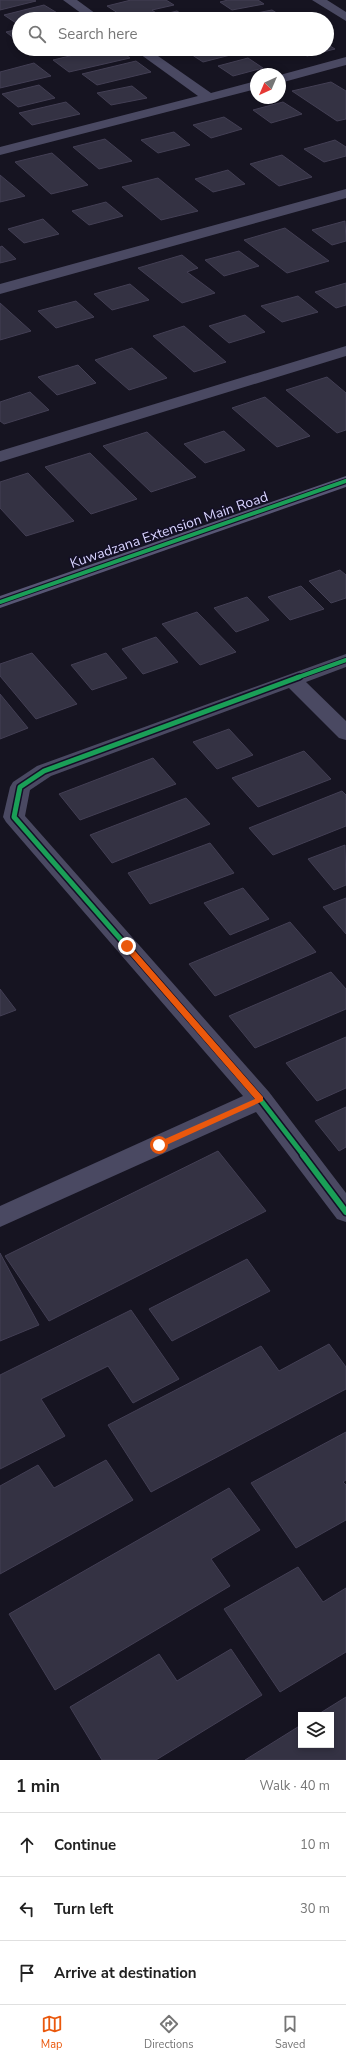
<!DOCTYPE html>
<html lang="en">
<head>
<meta charset="utf-8">
<style>
  :root { --surface:#fff; --page:#f2f2f2; --text:#222; --muted:#767676; --line:#e0e0e0; --accent:#ea580c }
  body { margin:0; font-family:"Nunito Sans",sans-serif; background:var(--page); color:var(--text) }
  .controls { position:absolute; right:12px; bottom:12px; display:grid; overflow:hidden; border-radius:0px; box-shadow:0 2px 6px #0003 }
  .controls button { width:36px; height:36px; display:grid; place-items:center; padding:0; border:0; border-bottom:1px solid var(--line); background:var(--surface); color:var(--text); font:20px sans-serif }
  .compass { position:absolute; left:250px; top:68px; width:36px; height:36px; border-radius:50%; background:var(--surface); box-shadow:0 2px 6px #0003; rotate:224deg }
  .stop { position:absolute; width:12px; height:12px; margin:-9px; border:3px solid #ea580c; border-radius:50%; background:#fff }
  .stop.end { background:#ea580c; border-color:#fff; box-shadow:0 1px 4px #0008 }
  .list { margin:0; padding:0; list-style:none }
  h2 { display:flex; justify-content:space-between; align-items:center; height:52px; margin:0; padding:0 16px; font-size:17px }
  h2 small { font-size:13px; font-weight:400; color:var(--muted) }
  .list li { display:grid; grid-template-columns:26px 1fr auto; gap:12px; align-items:center; box-sizing:border-box; height:64px; padding:0 16px; border-top:1px solid var(--line) }
  .list b { display:block; font-size:15px; white-space:nowrap }
  .list em { font-size:13px; font-style:normal; color:var(--muted) }
  .icon { flex:none; width:22px; height:22px; fill:none; stroke:currentColor; stroke-width:2; stroke-linecap:round; stroke-linejoin:round }
  .map { position:relative; flex:none; width:346px; height:1760px; overflow:hidden }
  .search { position:absolute; background:var(--surface); box-shadow:0 2px 6px #0003; left:12px; right:12px; top:12px; height:44px; display:flex; align-items:center; gap:10px; box-sizing:border-box; padding:0 14px; border-radius:22px; color:var(--muted); font-size:15px }
  .sheet { height:244px; background:var(--surface) }
  nav { display:flex; justify-content:space-around; align-items:center; box-sizing:border-box; height:56px; border-top:1px solid var(--line); background:var(--surface); font-size:11px; color:var(--muted) }
  nav a { display:grid; justify-items:center; gap:2px }
  nav .on { color:var(--accent) }
  .map>svg:first-child { display:block }
  .building { fill:#343243; stroke:#433f54 }
  .lines { fill:none; stroke-linecap:round; stroke-linejoin:round }
  .street { fill:#4a4962; fill-rule:evenodd }
  .secondary { fill:#575674; fill-rule:evenodd }
  .cycleway-far2-casing { stroke:#130f26; stroke-width:6 }
  .cycleway-far1-casing { stroke:#130f26; stroke-width:8 }
  .cycleway-casing { stroke:#130f26; stroke-width:9 }
  .cycleway-far2 { stroke:#1a9f57; stroke-width:4 }
  .cycleway-far1 { stroke:#1a9f57; stroke-width:5 }
  .cycleway { stroke:#1a9f57; stroke-width:6 }
  .route { fill:#ea580c }
  .labels { text-anchor:middle; dominant-baseline:central; stroke-width:3; stroke-linejoin:round; paint-order:stroke }
  .street-label { font-size:14px; fill:#d9d4ff; stroke:#130f26 }
</style>
</head>
<body>
<div class="map">
<svg width="346" height="1760" viewBox="0 0 346 1760">
  <rect width="100%" height="100%" fill="#161421"/>
  <path class="building" d="M0 0H34L36 1 0 10Z
    M131 0H166L174 5 152 10 156 13 124 17 107 6Z
    M228 0H258L264 4 232 10 220 2Z
    M44 5 59 14 42 19H19V25L4 15Z
    M272 10 286 19H245L241 16Z
    M177 11 189 19 148 18Z
    M19 29V42L6 32Z
    M327 44 335 49 307 56 296 49H327Z
    M48 49H74L54 54Z
    M99 49H118L130 58 69 72 53 60Z
    M183 49H254L203 62Z
    M248 58 263 68 233 76 218 66Z
    M136 61 151 72 97 85 82 74Z
    M34 63 51 76 0 88V72Z
    M331 82 346 91V119L337 121 292 91Z
    M39 85 55 98 18 107 2 94Z
    M132 86 147 98 111 105 97 93Z
    M66 102 80 114 32 125 19 113Z
    M283 102 302 114 271 123 253 110Z
    M224 117 242 129 211 138 193 125Z
    M174 132 190 145 158 153 141 140Z
    M105 139 132 161 99 169 73 147Z
    M335 140 346 147V156L324 162 304 149Z
    M52 153 88 185 51 194 15 162Z
    M282 155 312 177 279 186 250 164Z
    M228 170 245 184 213 192 195 179Z
    M0 175 25 196 0 202Z
    M158 178 198 211 161 220 122 187Z
    M106 202 123 216 89 225 72 211Z
    M43 219 59 234 24 243 8 229Z
    M345 221 346 241 332 245 312 230Z
    M285 228 329 261 287 273 244 240Z
    M2 246 16 259 0 263V247Z
    M239 251 259 266 224 276 205 260Z
    M182 255 198 268 187 272 215 293 182 303 138 268Z
    M346 283V305L336 308 315 292Z
    M130 284 149 300 112 310 94 294Z
    M298 296 318 312 282 322 261 306Z
    M76 301 94 317 56 328 38 311Z
    M0 303 31 331 0 340Z
    M245 315 265 332 229 343 209 326Z
    M184 326 226 362 194 372 153 336Z
    M132 348 167 378 129 390 95 360Z
    M78 365 96 383 57 395 38 377Z
    M327 377 346 393V430L337 433 286 390Z
    M30 392 49 410 4 424 0 421V402Z
    M265 397 310 436 277 447 232 408Z
    M224 431 245 450 205 463 184 444Z
    M147 432 196 477 151 492 103 446Z
    M90 453 137 499 91 514 45 467Z
    M28 473 74 521 26 536 0 508V482Z
    M340 570 346 575V598L331 603 309 581Z
    M301 586 324 609 290 620 268 597Z
    M247 597 269 620 236 632 214 608Z
    M197 612 236 652 200 665 162 624Z
    M156 637 178 662 143 674 122 649Z
    M32 653 77 704 36 719 0 676V664Z
    M106 653 127 678 92 690 71 665Z
    M0 694 28 728 0 739Z
    M229 729 253 755 217 769 193 742Z
    M304 751 331 779 258 807 232 778Z
    M153 758 176 784 80 820 59 794Z
    M342 791 346 795V826L273 855 249 828Z
    M186 798 210 824 112 863 90 835Z
    M210 843 234 873 150 904 128 873Z
    M345 845 346 885 334 890 308 859Z
    M243 888 269 919 230 935 204 903Z
    M346 898V934L323 907Z
    M290 922 316 952 215 996 189 964Z
    M331 972 346 989V1009L255 1048 229 1016Z
    M0 989 16 1010 0 1016Z
    M346 1037V1088L317 1101 286 1063Z
    M346 1107V1147L339 1151 315 1121Z
    M218 1151 266 1211 49 1321 5 1256Z
    M0 1253 39 1325 0 1341Z
    M247 1259 270 1291 172 1341 149 1309Z
    M131 1310 179 1379 133 1403 108 1366 41 1399 65 1436 0 1469V1375Z
    M329 1344 346 1367V1389L151 1492 108 1425 261 1346 279 1371Z
    M346 1432V1480L343 1482 346 1485V1520L296 1548 251 1483Z
    M106 1460 133 1500 0 1574V1486L38 1465 54 1488Z
    M229 1488 260 1530 211 1559 230 1586 55 1690 9 1614Z
    M298 1567 323 1602 346 1588V1652L280 1692 224 1609Z
    M231 1649 262 1695 156 1760H102L70 1707 159 1654 177 1681Z
    M346 1697V1760H245L301 1725V1745H331V1715H317Z"/>
  <g class="lines">
    <path class="street" d="M63 0H77L103 19H89Z
      M312 0H327L346 12V21Z
      M133 49H148L211 93 256 81V89L0 155V147L198 96Z
      M346 57V65L280 83V75Z
      M346 189V198L0 294V284Z
      M346 346V356L0 462V451Z
      M346 654V667L306 682 346 721V740L339 738 289 688 51 776 30 790 25 816 269 1092 346 1193V1222L337 1219 256 1112 0 1227V1206L243 1096 6 822 3 817 10 787 13 782 37 766Z"/>
    <path class="secondary" d="M346 476V487L0 608V596Z"/>
    <g class="cycleway-far2-casing">
      <path id="cycleway-far2" d="M0 602 346 481
        M296 678 346 660"/>
    </g>
    <g class="cycleway-far1-casing">
      <path id="cycleway-far1" d="M299 677 44 771 20 787 14 817 260 1099 304 1156"/>
    </g>
    <g class="cycleway-casing">
      <path id="cycleway" d="M303 1155 346 1212"/>
    </g>
    <use href="#cycleway-far2" class="cycleway-far2"/>
    <use href="#cycleway-far1" class="cycleway-far1"/>
    <use href="#cycleway" class="cycleway"/>
  </g>
  <path class="route" d="M124 944H129L263 1097V1101L162 1147H156V1143L255 1099 124 948Z"/>
  <g class="labels">
    <g class="street-label">
      <text transform="translate(169 530) rotate(-19)">Kuwadzana Extension Main Road</text>
    </g>
  </g>
</svg>
<div class="controls">
<button><svg class="icon" aria-label="layers" viewBox="0 0 24 24"><path d="M12 4l9 5-9 5-9-5zM3 14l9 5 9-5"/></svg></button>
</div>
<svg class="compass" viewBox="-18 -18 36 36"><path d="M0-13l5 13h-10z" fill="#e53935"/><path d="M0 13l5-13h-10z" fill="#767676"/></svg>
<div class="stop" style="left:159px;top:1145px"></div>
<div class="stop end" style="left:127px;top:946px"></div>
<div class="search"><svg class="icon" aria-label="search" viewBox="0 0 24 24"><circle cx="10" cy="10" r="6"/><path d="M15 15l6 6"/></svg>Search here</div>
</div>
<section class="sheet">
<h2>1 min<small>Walk · 40 m</small></h2>
<ul class="list">
<li><svg class="icon" aria-label="ahead" viewBox="0 0 24 24"><path d="M12 20V5M6 11l6-6 6 6"/></svg><div><b>Continue</b></div><em>10 m</em></li>
<li><svg class="icon" aria-label="left" viewBox="0 0 24 24"><path d="M17 20v-9H6M10 6l-5 5 5 5"/></svg><div><b>Turn left</b></div><em>30 m</em></li>
<li><svg class="icon" aria-label="arrive" viewBox="0 0 24 24"><path d="M6 21V4h12l-3 4 3 4H6"/></svg><div><b>Arrive at destination</b></div></li>
</ul>
</section>
<nav>
<a class="on"><svg class="icon" aria-label="map" viewBox="0 0 24 24"><path d="M3 6l6-2 6 2 6-2v14l-6 2-6-2-6 2zM9 4v14M15 6v14"/></svg>Map</a>
<a><svg class="icon" aria-label="directions" viewBox="0 0 24 24"><path d="M12 3l9 9-9 9-9-9zM9 14v-3h6M13 9l2 2-2 2"/></svg>Directions</a>
<a><svg class="icon" aria-label="saved" viewBox="0 0 24 24"><path d="M7 4h10v16l-5-4-5 4z"/></svg>Saved</a>
</nav>
</body>
</html>
